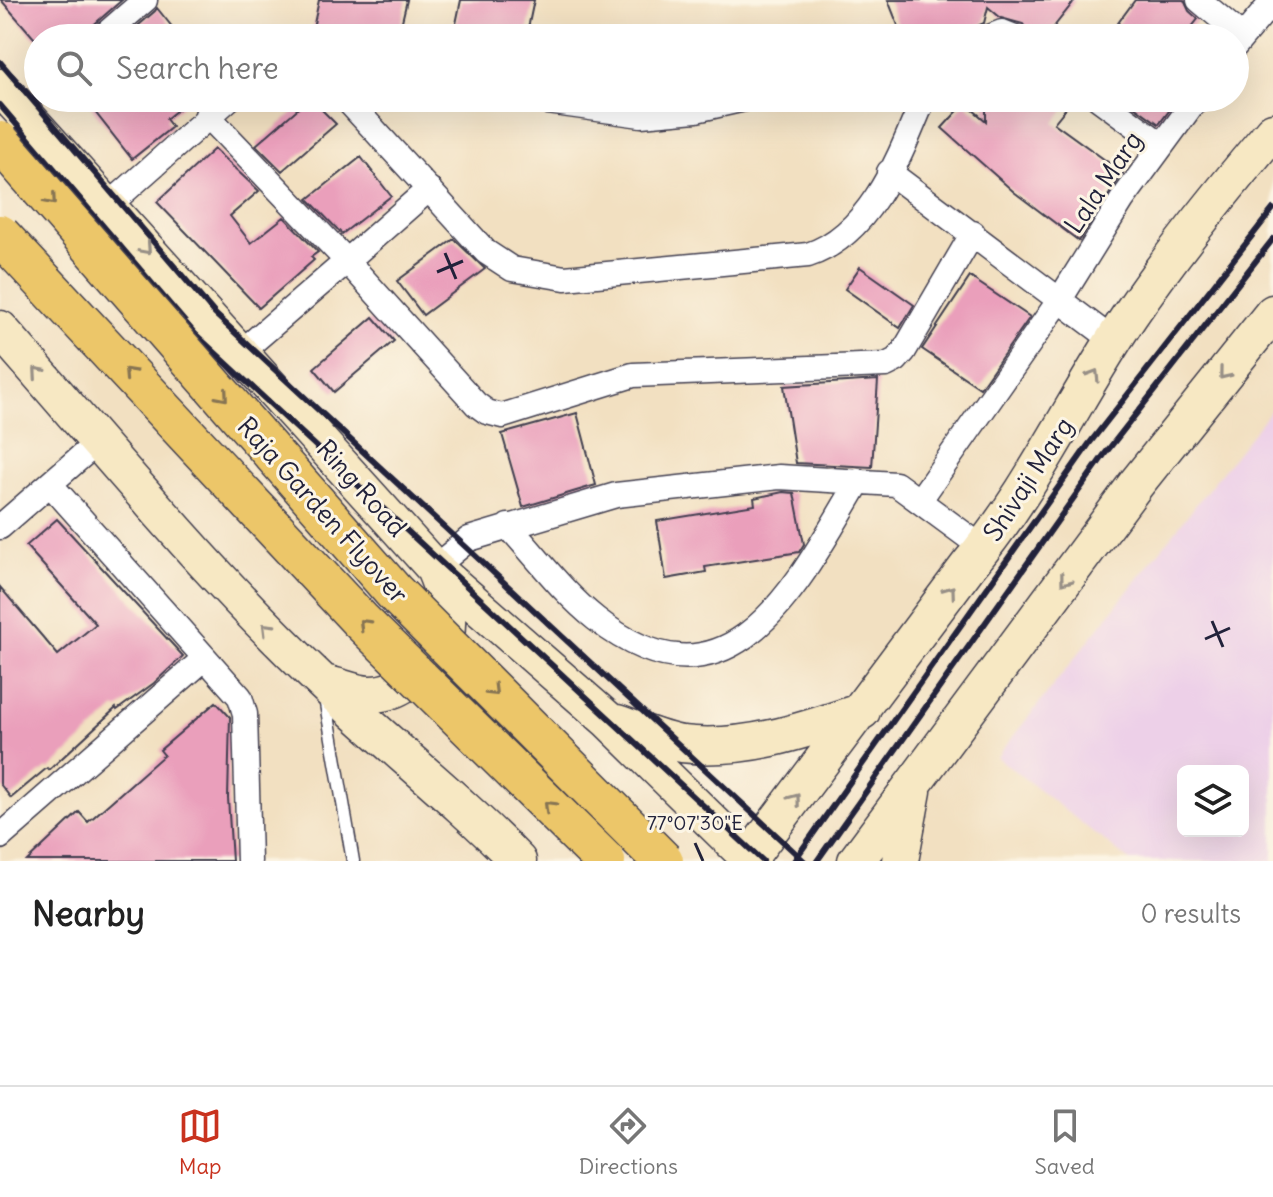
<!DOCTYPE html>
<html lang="en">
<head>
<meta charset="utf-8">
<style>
  :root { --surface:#fff; --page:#f2f2f2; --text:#222; --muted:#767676; --line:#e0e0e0; --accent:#c8321e }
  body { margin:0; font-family:Delius,sans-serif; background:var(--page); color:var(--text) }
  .controls { position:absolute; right:24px; bottom:24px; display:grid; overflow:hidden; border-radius:12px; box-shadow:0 8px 32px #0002 }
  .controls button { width:72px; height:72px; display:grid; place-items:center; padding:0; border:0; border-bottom:2px solid var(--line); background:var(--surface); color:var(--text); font:40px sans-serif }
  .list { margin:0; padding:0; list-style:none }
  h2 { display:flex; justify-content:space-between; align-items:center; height:104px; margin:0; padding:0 32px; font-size:34px }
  h2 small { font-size:26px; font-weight:400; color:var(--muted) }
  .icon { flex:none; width:44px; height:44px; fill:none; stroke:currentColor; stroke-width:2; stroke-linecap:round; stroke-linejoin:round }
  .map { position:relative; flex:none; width:1273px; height:861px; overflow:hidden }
  .search { position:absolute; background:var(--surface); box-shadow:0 8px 32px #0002; left:24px; right:24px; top:24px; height:88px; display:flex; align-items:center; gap:20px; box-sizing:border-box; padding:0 28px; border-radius:44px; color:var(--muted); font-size:30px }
  .sheet { height:224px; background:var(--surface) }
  nav { display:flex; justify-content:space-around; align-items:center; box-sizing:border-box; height:112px; border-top:2px solid var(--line); background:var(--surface); font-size:22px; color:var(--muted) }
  nav a { display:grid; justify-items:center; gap:4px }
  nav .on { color:var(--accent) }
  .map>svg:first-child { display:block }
  .built { fill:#edd0e8; fill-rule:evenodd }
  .building { fill:#ea9fbb }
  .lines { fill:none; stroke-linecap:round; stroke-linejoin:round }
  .service-casing { stroke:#413e4f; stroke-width:15 }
  .minor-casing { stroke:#413e4f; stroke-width:27 }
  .secondary-casing { stroke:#413e4f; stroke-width:39 }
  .service { stroke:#fff; stroke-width:12 }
  .minor { stroke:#fff; stroke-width:24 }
  .secondary { stroke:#f7e8c3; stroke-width:36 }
  .rail { stroke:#22223b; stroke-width:6 }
  .primary-bridge-casing { stroke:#413e4f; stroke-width:43; stroke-linecap:butt }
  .primary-bridge { stroke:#ecc669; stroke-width:40 }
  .oneway { stroke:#877452 }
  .oneway2 { stroke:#978f86 }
  .ticks { fill:none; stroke:#22223b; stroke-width:3 }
  .labels { text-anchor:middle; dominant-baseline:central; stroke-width:6; stroke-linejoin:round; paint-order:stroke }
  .street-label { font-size:26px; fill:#22223b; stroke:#fcf5e5 }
  .ticks-label { font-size:20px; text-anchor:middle; fill:#22223b; stroke:#fcf5e5; stroke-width:6; stroke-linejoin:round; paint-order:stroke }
</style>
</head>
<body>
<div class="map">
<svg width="1273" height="861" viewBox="0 0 1273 861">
  <rect width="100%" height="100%" fill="#fcf5e5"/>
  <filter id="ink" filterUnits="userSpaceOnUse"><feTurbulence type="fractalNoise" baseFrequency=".0125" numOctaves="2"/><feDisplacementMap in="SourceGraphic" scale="16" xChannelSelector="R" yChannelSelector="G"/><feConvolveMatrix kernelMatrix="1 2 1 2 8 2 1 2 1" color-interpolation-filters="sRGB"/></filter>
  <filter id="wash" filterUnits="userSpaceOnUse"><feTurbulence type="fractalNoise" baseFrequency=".006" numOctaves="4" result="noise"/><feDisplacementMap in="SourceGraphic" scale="32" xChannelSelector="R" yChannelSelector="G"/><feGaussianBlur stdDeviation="1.8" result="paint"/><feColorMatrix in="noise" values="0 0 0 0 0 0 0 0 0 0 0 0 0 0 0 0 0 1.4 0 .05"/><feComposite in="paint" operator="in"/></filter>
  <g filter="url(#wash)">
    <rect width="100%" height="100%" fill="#f2e0c1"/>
    <path class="built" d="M1273 407V861H1130L997 757ZM1183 771H1243V831H1183Z"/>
    <g id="blocks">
      <path class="building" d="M1 0H122L91 27 86 38H34Z
        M319 0H407L398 38H311Z
        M461 0H534L526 38H453Z
        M888 0H1075L1045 38H1032L1023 24 1001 18 988 7 984 23 952 38H903Z
        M1135 0H1184L1189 11 1198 19 1183 38H1107Z
        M157 8 181 38H124L155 11Z
        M84 98H192L166 119 172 127 132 159Z
        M310 98 336 124 282 171 256 145Z
        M986 98H1074L1054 123 1123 173 1079 241 1014 192 942 128 965 103 986 121Z
        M1123 98H1167L1175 103 1159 124Z
        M214 149 259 191 230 216 251 243 284 217 318 252 311 257 314 260 259 308 157 202Z
        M361 157 391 196 342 234 308 199Z
        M454 239 485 269 423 315 397 281Z
        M860 267 914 305 900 328 845 289Z
        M970 277 1030 317 980 388 922 349Z
        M373 317 394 341 334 392 314 368Z
        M878 380 872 467 796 463 784 386Z
        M577 413 596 485 523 507 502 434Z
        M783 492 794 493 804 544 799 552 705 567 706 572 666 579 657 521 755 505 754 498Z
        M57 519 183 656 154 683 117 710 116 708 49 770 47 768 11 798 0 784V587L58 655 96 624 26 546Z
        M216 702 230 717 228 798 232 861H27L79 812 88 822 164 755 160 750Z"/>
    </g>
  </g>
  <g filter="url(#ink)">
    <use href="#blocks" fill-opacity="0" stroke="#413e4f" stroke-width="2"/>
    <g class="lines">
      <g class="service-casing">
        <path id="service" d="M325 698 353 861"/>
      </g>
      <g class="minor-casing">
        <path id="minor" d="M1199 0 1242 36
          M101 38 145 0
          M987 38 1002 32 1017 38
          M1235 46 1273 1
          M345 98 486 252 512 269 565 278 808 255C872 234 900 155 924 98
          M518 98 641 115 696 110 749 98
          M1098 98 1162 145
          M207 115 347 261 429 189
          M889 172 1114 341
          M108 206 230 98
          M240 353 347 261 476 404 487 412 502 416 633 375 886 365 896 360 904 351 973 233
          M50 484 240 697 245 714 249 861
          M919 501 1059 301 1122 200 1197 98
          M508 526C536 556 563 593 596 619 731 725 798 583 859 481
          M0 527 99 441
          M434 568 469 539 616 495 779 477 896 484 983 548
          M0 837 205 658"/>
      </g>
      <g class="secondary-casing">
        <path id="secondary" d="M0 87 434 568 608 720 752 861
          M0 329C105 448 206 573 322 682 386 743 456 797 518 861
          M328 684C341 687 357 694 370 694 388 694 401 687 415 677 457 650 452 610 434 569
          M617 723C638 730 661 741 682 744 745 751 803 731 862 711
          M747 861 968 566C1033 490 1074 398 1130 315 1174 250 1223 190 1273 131
          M856 861 1136 484 1273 313
          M900 861 913 791"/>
      </g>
      <use href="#service" class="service"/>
      <use href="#minor" class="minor"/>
      <use href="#secondary" class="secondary"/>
      <path class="rail" d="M0 62 215 314 804 861
        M0 105 195 334 763 861
        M794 861 1089 444 1273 209
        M817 861 1104 455 1273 239"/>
      <g class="primary-bridge-casing">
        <path id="primary-bridge" d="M0 142 394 592 663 861
          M0 235 360 620 605 861"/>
      </g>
      <use href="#primary-bridge" class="primary-bridge"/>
    </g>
    <defs><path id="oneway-chevron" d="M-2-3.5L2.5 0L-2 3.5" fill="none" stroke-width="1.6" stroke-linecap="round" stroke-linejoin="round" transform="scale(2)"/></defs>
    <g class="oneway">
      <use href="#oneway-chevron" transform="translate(51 200) rotate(49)"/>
      <use href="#oneway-chevron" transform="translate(129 373) rotate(-133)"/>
      <use href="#oneway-chevron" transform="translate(223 396) rotate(49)"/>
      <use href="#oneway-chevron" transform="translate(364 624) rotate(-135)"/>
      <use href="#oneway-chevron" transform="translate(493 691) rotate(45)"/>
      <use href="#oneway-chevron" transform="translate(549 806) rotate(-135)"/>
    </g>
    <g class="oneway2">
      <use href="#oneway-chevron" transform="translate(146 249) rotate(48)"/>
      <use href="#oneway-chevron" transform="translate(38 372) rotate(-131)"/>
      <use href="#oneway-chevron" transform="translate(1224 374) rotate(129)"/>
      <use href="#oneway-chevron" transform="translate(1094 375) rotate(-59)"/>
      <use href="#oneway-chevron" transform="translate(1065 580) rotate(127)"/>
      <use href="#oneway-chevron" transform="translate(950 591) rotate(-54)"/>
      <use href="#oneway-chevron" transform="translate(267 628) rotate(-135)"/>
      <use href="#oneway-chevron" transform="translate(795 799) rotate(-53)"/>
    </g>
  </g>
  <path class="ticks" d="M445 253 456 279M437 272 463 261M1212 621 1223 647M1205 639 1230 628M695 843 703 861"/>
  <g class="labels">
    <g class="street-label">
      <text transform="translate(1103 182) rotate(-56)">Lala Marg</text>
      <text transform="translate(1028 479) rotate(-57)">Shivaji Marg</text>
      <text transform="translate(362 488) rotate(48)">Ring Road</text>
      <text transform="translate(323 510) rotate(48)">Raja Garden Flyover</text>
    </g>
  </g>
  <g class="ticks-label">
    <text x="695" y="830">77°07'30"E</text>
  </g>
</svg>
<div class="controls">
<button><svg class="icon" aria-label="layers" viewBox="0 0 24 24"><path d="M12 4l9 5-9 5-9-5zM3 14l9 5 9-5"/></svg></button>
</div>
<div class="search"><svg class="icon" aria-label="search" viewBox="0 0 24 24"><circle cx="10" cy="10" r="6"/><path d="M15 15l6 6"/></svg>Search here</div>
</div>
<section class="sheet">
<h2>Nearby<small>0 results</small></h2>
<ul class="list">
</ul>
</section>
<nav>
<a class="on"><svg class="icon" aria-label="map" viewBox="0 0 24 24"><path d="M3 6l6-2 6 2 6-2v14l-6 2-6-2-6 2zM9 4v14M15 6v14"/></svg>Map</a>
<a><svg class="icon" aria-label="directions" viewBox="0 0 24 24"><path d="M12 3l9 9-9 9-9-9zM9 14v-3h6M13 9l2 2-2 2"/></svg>Directions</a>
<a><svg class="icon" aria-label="saved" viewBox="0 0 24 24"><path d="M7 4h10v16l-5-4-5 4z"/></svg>Saved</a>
</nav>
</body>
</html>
